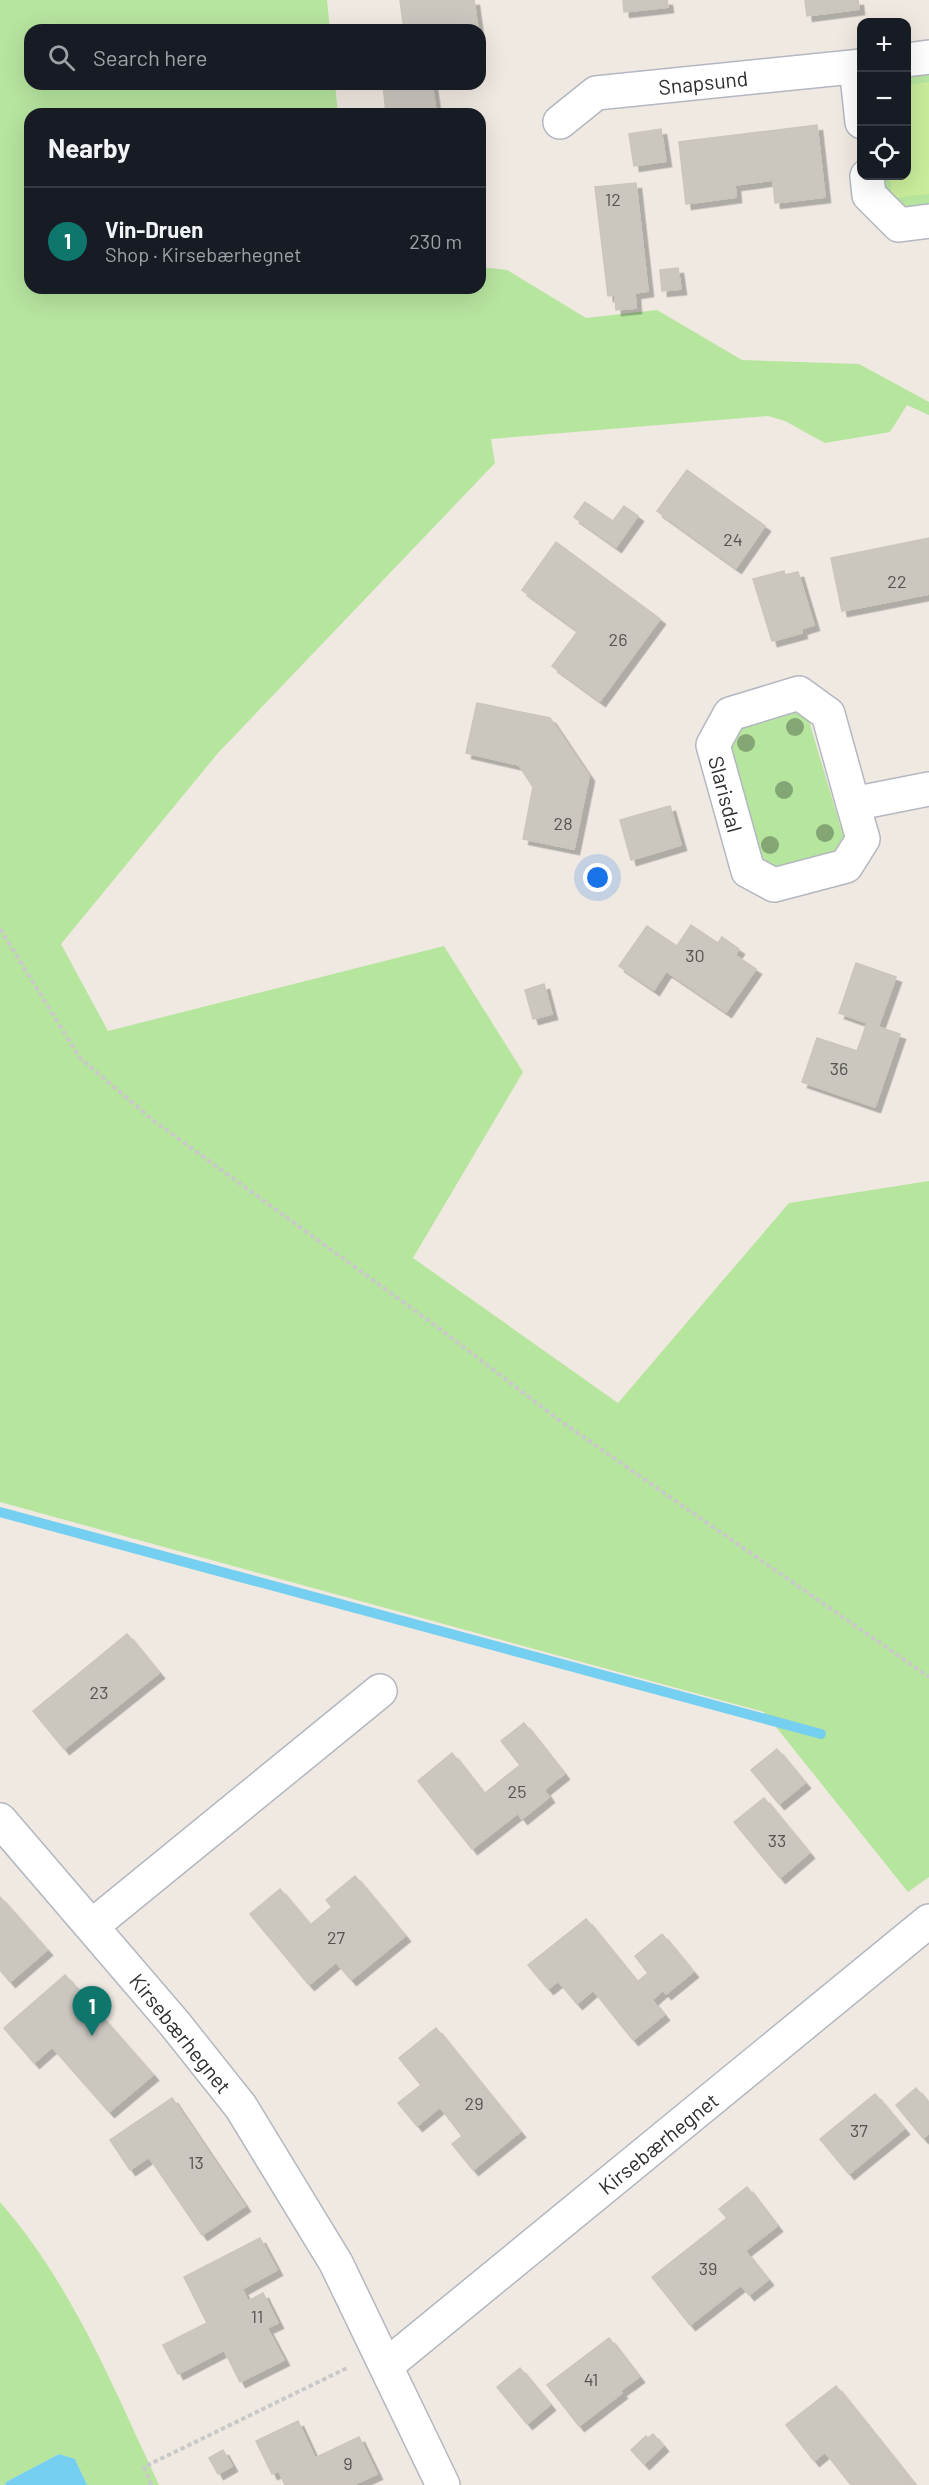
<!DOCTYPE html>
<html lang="en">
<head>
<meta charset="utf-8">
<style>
  :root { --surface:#171b24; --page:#242831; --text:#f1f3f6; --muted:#9ea1a6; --line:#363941; --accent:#0f766e }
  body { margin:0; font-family:Barlow,sans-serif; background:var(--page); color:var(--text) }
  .controls { position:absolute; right:18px; top:18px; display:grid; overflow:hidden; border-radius:12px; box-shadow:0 6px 24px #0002 }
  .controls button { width:54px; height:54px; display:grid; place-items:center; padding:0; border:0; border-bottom:2px solid var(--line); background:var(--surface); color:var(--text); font:30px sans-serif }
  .you { position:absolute; left:598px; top:878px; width:21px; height:21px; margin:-15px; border:4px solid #fff; border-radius:50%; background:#1a73e8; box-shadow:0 0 0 9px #1a73e833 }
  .badge { display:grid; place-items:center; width:39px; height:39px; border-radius:50%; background:var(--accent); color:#fff; font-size:20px; font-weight:700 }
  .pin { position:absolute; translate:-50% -50px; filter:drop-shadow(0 2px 3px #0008) }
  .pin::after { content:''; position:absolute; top:32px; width:21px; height:18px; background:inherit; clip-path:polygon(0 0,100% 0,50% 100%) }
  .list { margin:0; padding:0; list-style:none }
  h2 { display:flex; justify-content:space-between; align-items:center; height:78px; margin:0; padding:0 24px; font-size:26px }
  h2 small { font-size:20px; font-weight:400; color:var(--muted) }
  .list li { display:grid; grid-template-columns:39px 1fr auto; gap:18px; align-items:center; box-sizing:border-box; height:108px; padding:0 24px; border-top:2px solid var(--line) }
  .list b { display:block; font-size:22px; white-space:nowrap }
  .list p { margin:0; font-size:20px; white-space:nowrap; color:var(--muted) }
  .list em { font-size:20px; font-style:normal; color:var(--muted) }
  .icon { flex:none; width:33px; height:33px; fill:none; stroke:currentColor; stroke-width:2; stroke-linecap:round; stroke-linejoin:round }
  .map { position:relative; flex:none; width:929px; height:2485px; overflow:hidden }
  .search { position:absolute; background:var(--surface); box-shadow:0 6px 24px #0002; left:24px; top:24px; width:462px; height:66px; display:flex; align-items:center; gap:15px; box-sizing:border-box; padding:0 21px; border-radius:18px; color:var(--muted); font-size:22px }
  .panel { position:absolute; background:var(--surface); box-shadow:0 6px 24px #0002; left:24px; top:108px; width:462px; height:186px; border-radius:18px }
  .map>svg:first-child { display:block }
  .green { fill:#b6e59e }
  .pitch { fill:#c9ec9a }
  .water { fill:#75cff0 }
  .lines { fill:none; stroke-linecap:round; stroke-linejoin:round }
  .stream { stroke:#75cff0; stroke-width:10 }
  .building { fill:#cbc7bf; stroke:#cbc5ba; stroke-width:1.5; filter:url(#shadow) }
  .street-casing { stroke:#b4b7c1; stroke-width:36 }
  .path { stroke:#c9c9c9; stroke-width:4; stroke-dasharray:4.5 3; stroke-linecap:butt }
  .street { stroke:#fff; stroke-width:33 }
  .tree { fill:#84a574 }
  .labels { text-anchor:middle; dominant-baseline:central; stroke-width:6; stroke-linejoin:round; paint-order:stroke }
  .number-label { font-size:18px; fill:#555452 }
  .street-label { font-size:21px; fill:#2e2e2e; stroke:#fff }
</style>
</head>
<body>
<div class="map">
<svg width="929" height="2485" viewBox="0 0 929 2485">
  <defs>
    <filter id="shadow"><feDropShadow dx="5.5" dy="5.5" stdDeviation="0" flood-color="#0004"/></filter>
  </defs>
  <rect width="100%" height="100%" fill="#efe9e1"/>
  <path class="green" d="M0 0H327L330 30H30V84H335L338 114H30V288H480V267L507 270 586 318 657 310 742 360 859 364 929 402V415L907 405 890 432 825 443 785 421 768 416 491 439 495 463 218 753 61 944 108 1031 444 946 523 1072 413 1258 618 1403 789 1203 929 1181V1877L908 1892 764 1712 0 1502Z
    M929 69V205L895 209 878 176H906L907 71Z
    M797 712 809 721 844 838 836 852 775 868 760 859 728 742 739 728Z
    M0 2202C72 2284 113 2387 159 2485H87L75 2459 59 2454 6 2482 5 2485H0Z"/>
  <path class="pitch" d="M929 82V194L892 198 890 176H906L907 85Z"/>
  <path class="water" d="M59 2454 75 2459 87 2485H5L6 2482Z"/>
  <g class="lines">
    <path class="stream" d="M0 1512 821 1734"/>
  </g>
  <path class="building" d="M400 0H474L478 30H404Z
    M623 0H667L668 7 624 12Z
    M805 0H858L859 9 807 16Z
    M383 84H432L436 111 386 114Z
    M817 125 825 197 775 203 773 180 735 185 736 197 686 204 679 142Z
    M661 129 666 161 634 166 629 134Z
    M636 183 648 291 635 293 636 308 616 310 615 295 608 296 595 187Z
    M678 268 681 289 662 291 660 270Z
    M687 470 765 526 736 568 657 511Z
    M585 502 613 521 624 506 638 516 616 547 574 517Z
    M929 538V594L842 611 831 558Z
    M556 542 660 619 600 701 552 666 578 631 522 590Z
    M784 571 785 575 798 572 814 625 801 629 802 633 772 641 753 579Z
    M477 703 550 718 589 776 574 849 523 839 533 787 519 765 466 753Z
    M670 806 681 845 631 860 620 820Z
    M691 925 718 943 722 937 739 949 735 955 756 969 726 1012 666 971 654 990 619 966 647 926 677 946Z
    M856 963 896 977 878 1027 900 1034 875 1107 802 1082 817 1038 857 1051 867 1023 839 1013Z
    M544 984 552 1014 533 1019 525 990Z
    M127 1634 159 1673 64 1749 33 1711Z
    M524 1723 564 1774 544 1790 549 1797 522 1819 518 1813 472 1849 418 1781 452 1753 484 1794 520 1765 501 1741Z
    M777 1749 805 1783 779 1804 751 1770Z
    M764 1798 809 1853 780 1878 734 1822Z
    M355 1876 405 1936 351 1980 336 1962 309 1985 250 1914 280 1889 310 1925 332 1907 326 1900Z
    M0 1897 47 1950 10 1982 0 1970Z
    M586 1919 637 1982 648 1973 635 1956 662 1934 693 1972 666 1994 663 1990 652 2000 664 2015 633 2040 593 1990 577 2004 558 1981 548 1989 528 1965Z
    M65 1975 153 2075 109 2112 52 2047 34 2063 4 2028Z
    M436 2028 520 2132 473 2170 452 2144 462 2136 440 2107 417 2126 398 2103 421 2085 399 2058Z
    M916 2088 929 2104V2133L923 2138 896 2105Z
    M875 2094 904 2129 849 2174 820 2139Z
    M172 2098 245 2206 202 2235 149 2157 130 2170 110 2140Z
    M747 2187 777 2226 745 2251 768 2280 749 2295 741 2285 690 2325 652 2277 727 2218 719 2209Z
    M260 2238 277 2270 242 2289 248 2301 263 2293 278 2323 267 2328 284 2360 240 2382 224 2350 178 2374 163 2345 207 2323 184 2277Z
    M609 2338 639 2377 620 2391 622 2393 579 2426 547 2385Z
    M520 2368 550 2405 527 2424 497 2387Z
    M836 2386 915 2485H851L825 2452 814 2461 786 2425Z
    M298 2421 315 2458 359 2437 377 2474 353 2485H285L279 2471 272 2474 256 2441Z
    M653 2434 663 2446 644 2464 631 2450 646 2436 648 2438Z
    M223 2450 232 2466 218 2474 209 2458Z"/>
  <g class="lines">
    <g class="street-casing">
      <path id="street" d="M906 60 929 57
        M856 67 862 122
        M560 122 596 93 862 66
        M867 176 869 195 899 225 929 221
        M853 804 863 839 846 866 774 885 748 871 713 745 730 714 799 693 828 714 853 804 929 789
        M0 1820 175 2024 241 2107 336 2263 443 2485
        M92 1926 380 1691
        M387 2365 929 1921"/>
    </g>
    <path class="path" d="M0 929 80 1058 154 1121 436 1326 559 1420 929 1677
      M151 2485 144 2467 349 2367"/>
    <use href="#street" class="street"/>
  </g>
  <g class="tree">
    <circle cx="795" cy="727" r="9"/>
    <circle cx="746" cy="743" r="9"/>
    <circle cx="784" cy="790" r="9"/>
    <circle cx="825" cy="833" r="9"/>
    <circle cx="770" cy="845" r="9"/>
  </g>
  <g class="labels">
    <g class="number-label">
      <text x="613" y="199">12</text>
      <text x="733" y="539">24</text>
      <text x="897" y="581">22</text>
      <text x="618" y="639">26</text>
      <text x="563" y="823">28</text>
      <text x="695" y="955">30</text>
      <text x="839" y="1068">36</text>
      <text x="99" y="1692">23</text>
      <text x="517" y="1791">25</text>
      <text x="777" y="1840">33</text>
      <text x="336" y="1937">27</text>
      <text x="474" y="2103">29</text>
      <text x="859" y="2130">37</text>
      <text x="196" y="2162">13</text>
      <text x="708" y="2268">39</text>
      <text x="257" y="2316">11</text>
      <text x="591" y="2379">41</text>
      <text x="348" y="2463">9</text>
    </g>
    <g class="street-label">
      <text transform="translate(703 82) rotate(-6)">Snapsund</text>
      <text transform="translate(726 794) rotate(75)">Slarisdal</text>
      <text transform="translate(181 2033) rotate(51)">Kirsebærhegnet</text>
      <text transform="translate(658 2143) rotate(-39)">Kirsebærhegnet</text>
    </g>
  </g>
</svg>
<div class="controls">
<button>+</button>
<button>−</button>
<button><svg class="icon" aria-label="locate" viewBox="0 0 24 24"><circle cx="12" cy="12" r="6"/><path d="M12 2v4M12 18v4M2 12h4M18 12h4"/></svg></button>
</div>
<div class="you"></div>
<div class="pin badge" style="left:92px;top:2036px">1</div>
<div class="search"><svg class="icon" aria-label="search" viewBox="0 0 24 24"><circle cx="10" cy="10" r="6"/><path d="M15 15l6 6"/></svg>Search here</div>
<section class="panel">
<h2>Nearby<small></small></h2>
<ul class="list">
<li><span class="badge">1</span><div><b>Vin-Druen</b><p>Shop · Kirsebærhegnet</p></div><em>230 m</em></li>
</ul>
</section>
</div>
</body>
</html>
